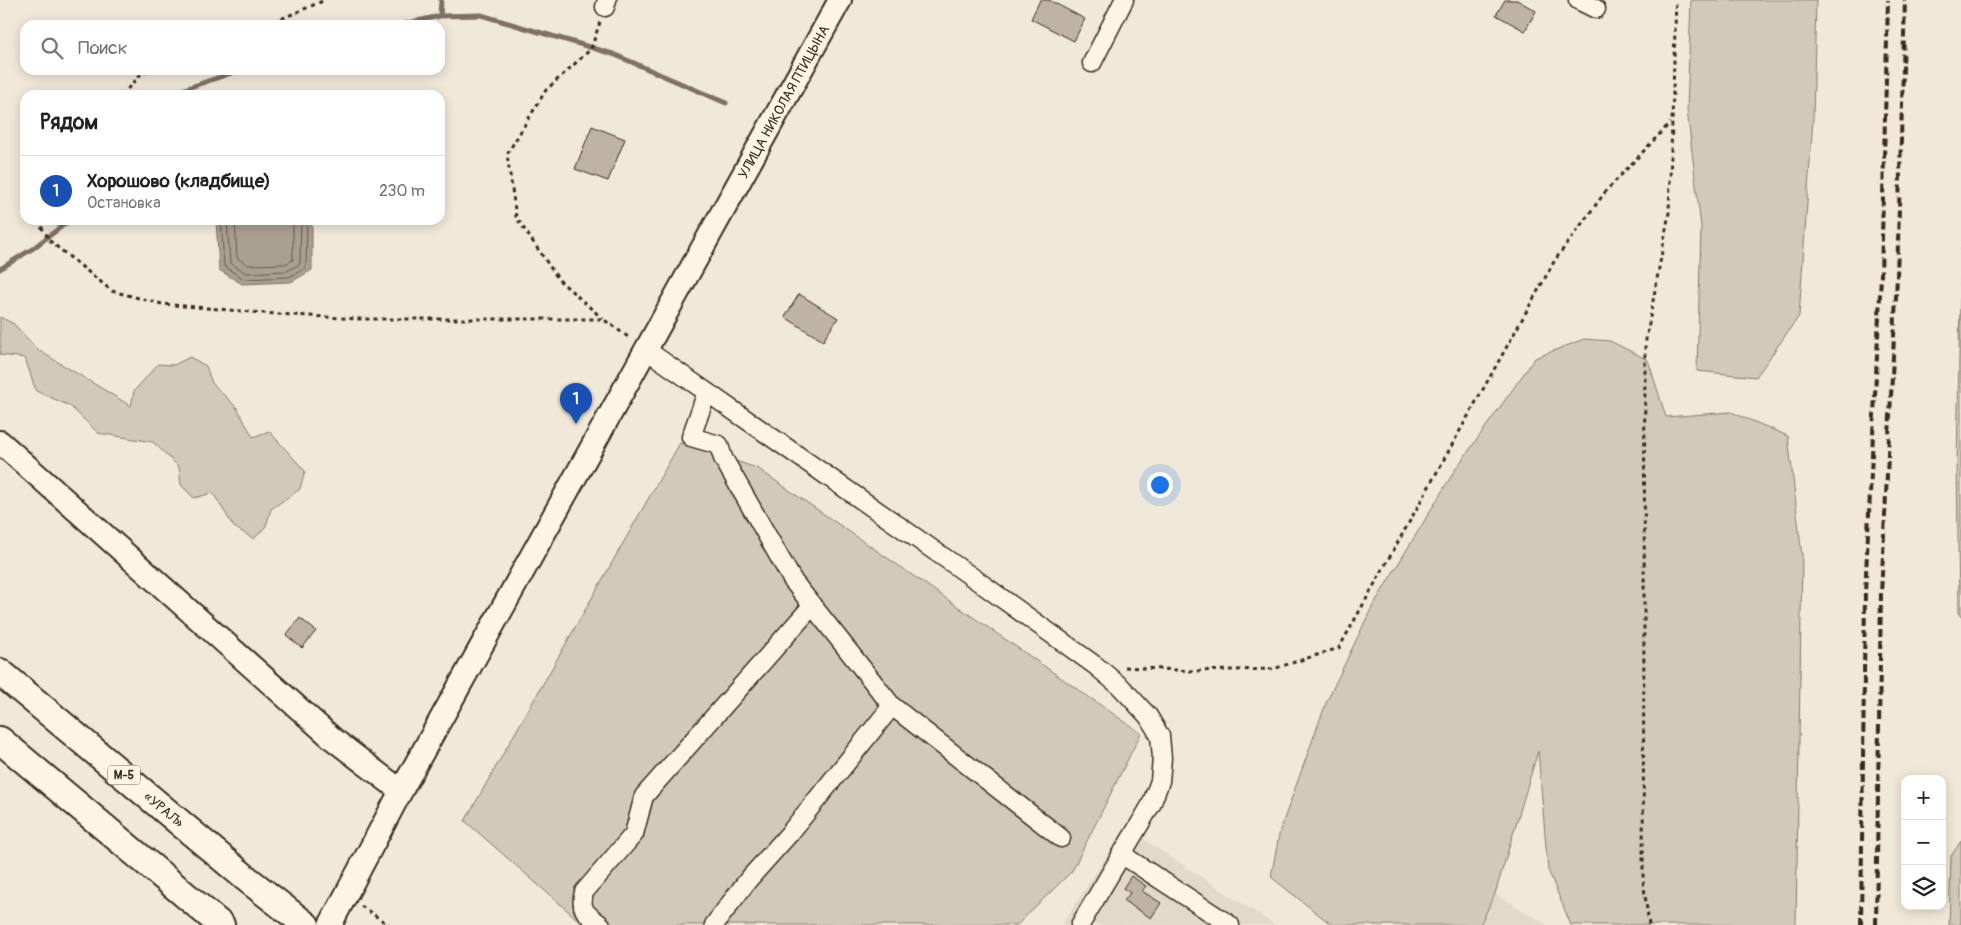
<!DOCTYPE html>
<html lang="ru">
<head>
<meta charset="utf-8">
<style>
  :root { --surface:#fff; --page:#f2f2f2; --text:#222; --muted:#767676; --line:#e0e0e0; --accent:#b45309 }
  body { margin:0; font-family:Pangolin,sans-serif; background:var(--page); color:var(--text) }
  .controls { position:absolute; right:15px; bottom:15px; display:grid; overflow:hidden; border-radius:10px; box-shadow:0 2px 12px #0003 }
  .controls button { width:45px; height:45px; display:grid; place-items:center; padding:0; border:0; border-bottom:1px solid var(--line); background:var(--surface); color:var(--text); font:25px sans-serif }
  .you { position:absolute; left:1159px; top:484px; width:18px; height:18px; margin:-12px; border:4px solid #fff; border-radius:50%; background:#1a73e8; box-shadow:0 0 0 8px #1a73e833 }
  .badge { display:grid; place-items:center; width:32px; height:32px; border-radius:50%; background:var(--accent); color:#fff; font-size:16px; font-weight:700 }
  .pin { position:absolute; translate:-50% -41px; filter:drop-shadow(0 1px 2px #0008) }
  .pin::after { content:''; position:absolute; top:26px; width:18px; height:15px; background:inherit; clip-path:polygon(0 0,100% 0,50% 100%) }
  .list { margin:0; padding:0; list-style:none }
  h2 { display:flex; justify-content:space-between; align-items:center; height:65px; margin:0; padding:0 20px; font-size:21px }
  h2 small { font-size:16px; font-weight:400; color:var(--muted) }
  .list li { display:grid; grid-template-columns:32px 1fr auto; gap:15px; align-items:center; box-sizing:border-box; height:70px; padding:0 20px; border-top:1px solid var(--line) }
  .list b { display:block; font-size:19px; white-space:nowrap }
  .list p { margin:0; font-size:16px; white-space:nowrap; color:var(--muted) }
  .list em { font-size:16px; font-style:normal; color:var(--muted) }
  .icon { flex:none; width:28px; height:28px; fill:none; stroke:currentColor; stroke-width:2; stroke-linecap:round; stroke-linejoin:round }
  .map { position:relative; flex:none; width:1961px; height:925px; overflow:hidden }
  .search { position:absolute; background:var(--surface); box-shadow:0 2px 12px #0003; left:20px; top:20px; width:425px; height:55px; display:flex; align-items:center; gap:12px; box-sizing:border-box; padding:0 18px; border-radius:15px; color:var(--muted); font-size:19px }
  .panel { position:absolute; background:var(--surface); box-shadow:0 2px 12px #0003; left:20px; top:90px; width:425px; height:135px; border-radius:15px }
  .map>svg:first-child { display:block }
  .built { fill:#e1d9c9 }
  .green { fill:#d2c9ba; stroke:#867a6c }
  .water { fill:#aaa091; stroke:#7e7163 }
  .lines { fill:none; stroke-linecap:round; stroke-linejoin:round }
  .shore { stroke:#67594c; stroke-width:1 }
  .stream { stroke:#7e7163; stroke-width:5 }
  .building { fill:#beb3a4; stroke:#3b2a1e }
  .minor-casing { stroke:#3b2a1e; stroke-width:21 }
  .major-casing { stroke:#3b2a1e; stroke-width:26 }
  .highway-casing { stroke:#3b2a1e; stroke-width:30 }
  .path { stroke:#3b2a1e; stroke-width:3; stroke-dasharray:4 4; stroke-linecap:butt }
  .minor { stroke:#fcf5e5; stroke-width:18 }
  .major { stroke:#fcf5e5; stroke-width:22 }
  .highway { stroke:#fcf5e5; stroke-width:26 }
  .rail { stroke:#3b2a1e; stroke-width:4; stroke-dasharray:8 4; stroke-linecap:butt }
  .labels { text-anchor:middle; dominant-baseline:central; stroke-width:5; stroke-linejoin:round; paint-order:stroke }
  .shield { fill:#fcf5e5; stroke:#75675a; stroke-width:1 }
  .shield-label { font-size:12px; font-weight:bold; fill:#3b2a1e }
  .street-label { font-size:14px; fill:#3b2a1e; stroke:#fcf5e5 }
</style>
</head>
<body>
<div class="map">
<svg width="1961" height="925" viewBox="0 0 1961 925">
  <rect width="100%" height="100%" fill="#f0e9d9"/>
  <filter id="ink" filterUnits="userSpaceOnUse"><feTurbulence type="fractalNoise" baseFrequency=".02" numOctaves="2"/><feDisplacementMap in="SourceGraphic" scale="10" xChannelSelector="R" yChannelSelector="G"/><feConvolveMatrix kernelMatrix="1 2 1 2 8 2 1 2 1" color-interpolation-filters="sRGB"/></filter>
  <g filter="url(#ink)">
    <path class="built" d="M1122 832 1134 833 1275 925H1062Z
      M1495 894 1548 925H1480Z"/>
    <path class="green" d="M1691 0H1816L1813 119 1799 316 1756 377 1697 371 1701 227 1687 110Z
      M1961 249V616L1959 613 1957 462Z
      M0 317 14 324 38 350 131 406 134 391 158 364 174 365 190 357 206 366 212 383 237 408 253 437 269 431 305 471 300 489 271 509 266 526 254 539 234 527 213 493 194 498 181 485 179 467 153 442 98 433 70 406 36 391 25 358 0 355Z
      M1584 339 1610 341 1648 360 1666 417 1731 412 1788 436 1802 556 1796 925H1571L1548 870 1538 751 1495 894 1480 925H1332L1271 877 1280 830 1326 703 1371 609 1455 470 1535 358Z
      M680 443 757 468 1141 733 1072 871 1017 925H584L465 821Z
      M1961 841V925H1949L1951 856Z"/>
    <path class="water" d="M216 220H312V270L291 282 242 284 219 270Z"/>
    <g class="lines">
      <path class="shore" d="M221 220 224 266 244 279 289 277 306 268 307 220
        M227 220 230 263 246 273 287 271 300 264 301 220
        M235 220 237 258 248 265 285 264 293 260V220"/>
      <path class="stream" d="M440 16 441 0
        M399 25 440 16 481 15 613 54 726 103
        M177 95 179 91 240 70
        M0 269 32 249 70 220"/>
    </g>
    <path class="building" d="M1040 0H1049L1085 19 1074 41 1031 19Z
      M1505 0H1517L1536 11 1525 31 1496 15Z
      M592 126 625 139 608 181 575 169Z
      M799 294 838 318 823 341 785 317Z
      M300 618 316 631 302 648 286 635Z
      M1131 876 1146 886 1142 891 1161 903 1151 918 1124 901 1130 893 1123 888Z"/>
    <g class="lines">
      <g class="minor-casing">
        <path id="minor" d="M1578 0 1596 9
          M605 7 607 0
          M1092 63 1124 0
          M645 349 975 579 1096 666 1121 687 1148 716 1160 736 1162 758 1160 781 1151 805 1080 925
          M707 392 691 437 719 445 723 458 793 581 892 706 1061 838
          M1121 854 1230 925
          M601 925C587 914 579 911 584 892L634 834 644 796 812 606
          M714 925 748 880 789 834 892 706"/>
      </g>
      <g class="major-casing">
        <g id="major">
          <path d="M0 442 333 739 401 791"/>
          <path id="s1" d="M330 925 401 791 840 0"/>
        </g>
      </g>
      <g class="highway-casing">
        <g id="highway">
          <path id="s2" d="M0 672 247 879 306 925"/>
          <path d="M0 740 221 925"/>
        </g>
      </g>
      <path class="path" d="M600 22 591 49 546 90 507 154 516 217 559 280 603 319
        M267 25 325 0
        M122 95 141 74 152 70
        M37 220 51 242 112 291 162 304 263 313 357 319H603L631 339
        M1125 667 1194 671 1273 669 1339 648 1555 260 1606 191 1670 123
        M361 906 389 925
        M1649 925 1643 880 1645 345 1669 213 1676 0"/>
      <use href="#minor" class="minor"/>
      <use href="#major" class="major"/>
      <use href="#highway" class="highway"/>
      <path class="rail" d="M1861 925 1865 593 1881 276 1888 0
        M1876 925 1881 594 1897 277 1905 0"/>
    </g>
  </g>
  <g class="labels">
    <rect class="shield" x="108" y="765.5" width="32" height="19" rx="4"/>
    <g class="shield-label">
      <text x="124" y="775">М-5</text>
    </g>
    <g class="street-label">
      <text stroke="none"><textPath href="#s1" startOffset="940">УЛИЦА НИКОЛАЯ ПТИЦЫНА</textPath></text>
      <text stroke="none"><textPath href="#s2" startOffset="214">«УРАЛ»</textPath></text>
    </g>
  </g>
</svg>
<div class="controls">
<button>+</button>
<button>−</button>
<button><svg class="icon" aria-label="layers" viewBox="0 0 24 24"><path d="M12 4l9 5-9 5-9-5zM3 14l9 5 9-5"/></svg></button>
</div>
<div class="you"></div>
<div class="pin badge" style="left:576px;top:424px;background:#1a4fb4">1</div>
<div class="search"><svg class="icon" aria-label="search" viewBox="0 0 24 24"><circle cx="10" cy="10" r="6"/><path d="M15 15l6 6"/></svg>Поиск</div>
<section class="panel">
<h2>Рядом<small></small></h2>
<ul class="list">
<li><span class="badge" style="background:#1a4fb4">1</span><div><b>Хорошово (кладбище)</b><p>Остановка</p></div><em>230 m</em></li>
</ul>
</section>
</div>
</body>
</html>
